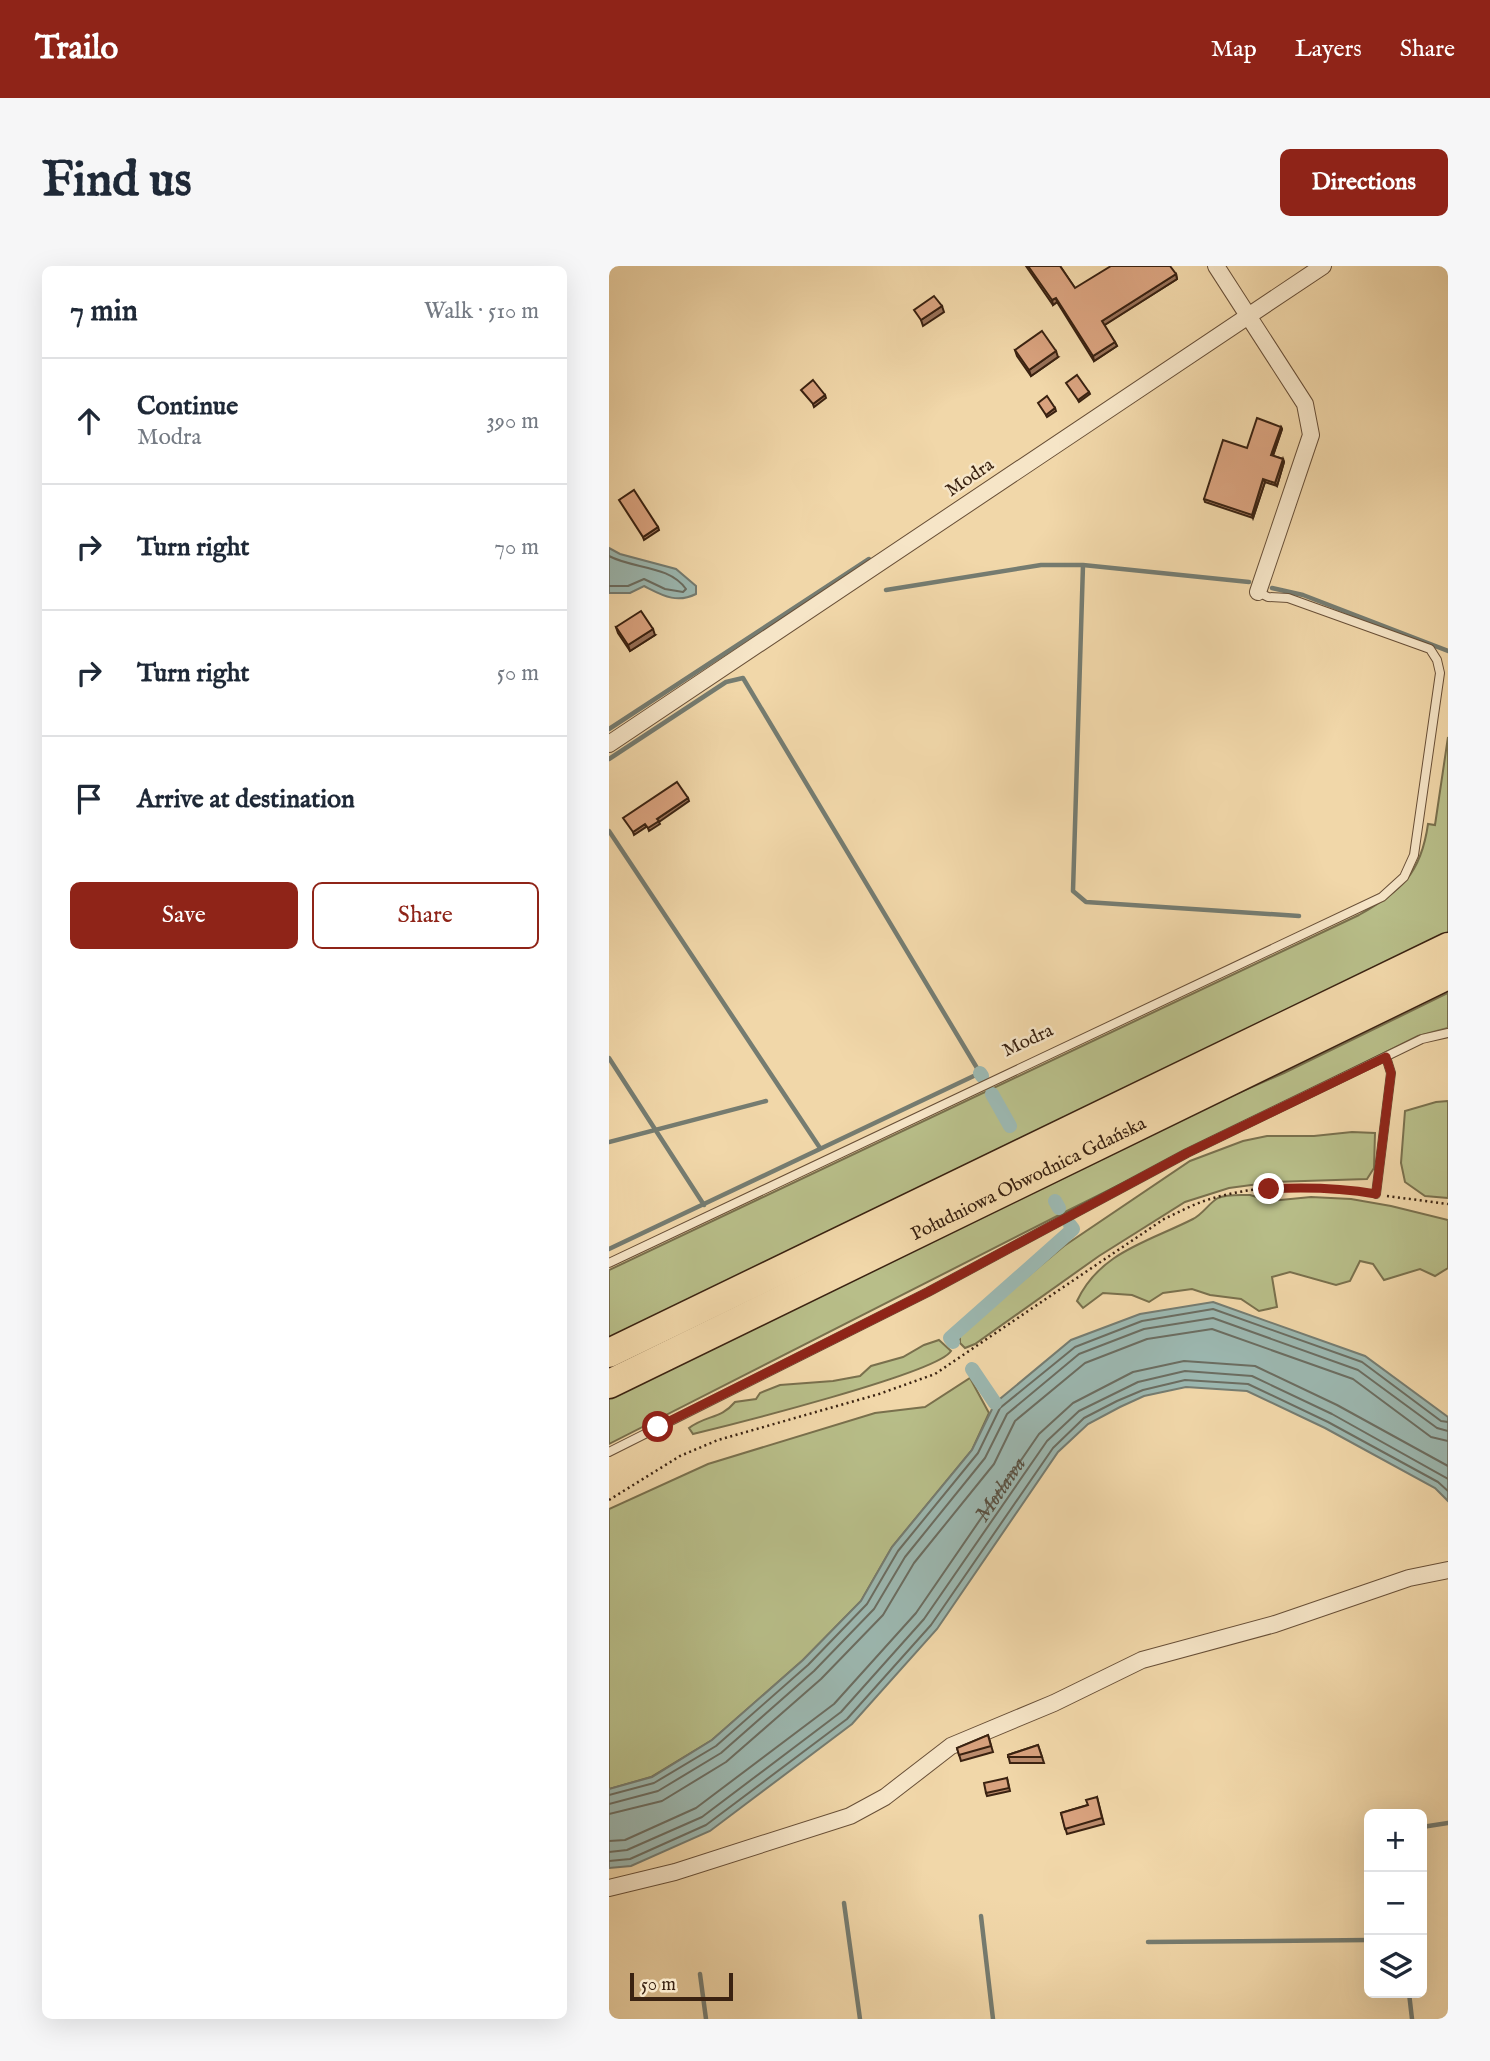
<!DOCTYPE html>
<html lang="en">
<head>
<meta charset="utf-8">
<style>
  :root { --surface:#fff; --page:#f6f6f7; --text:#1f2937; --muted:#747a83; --line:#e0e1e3; --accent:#8f2418 }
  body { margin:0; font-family:"IM FELL English",serif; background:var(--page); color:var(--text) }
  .controls { position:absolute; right:21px; bottom:21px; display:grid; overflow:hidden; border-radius:10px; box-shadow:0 7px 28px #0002 }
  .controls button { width:63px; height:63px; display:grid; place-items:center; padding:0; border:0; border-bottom:2px solid var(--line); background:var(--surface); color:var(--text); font:35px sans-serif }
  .scale { position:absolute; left:21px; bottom:18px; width:103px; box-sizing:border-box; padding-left:7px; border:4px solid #3a2211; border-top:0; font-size:19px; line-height:24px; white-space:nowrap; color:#3a2211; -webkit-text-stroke:5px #f6e5c7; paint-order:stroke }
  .stop { position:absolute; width:21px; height:21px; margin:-16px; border:5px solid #8f2418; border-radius:50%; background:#fff }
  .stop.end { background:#8f2418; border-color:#fff; box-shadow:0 2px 7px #0008 }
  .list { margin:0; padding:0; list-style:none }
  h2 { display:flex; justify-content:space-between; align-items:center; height:91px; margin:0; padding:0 28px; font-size:30px }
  h2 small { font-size:23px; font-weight:400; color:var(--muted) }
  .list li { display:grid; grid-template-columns:46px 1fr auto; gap:21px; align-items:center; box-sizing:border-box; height:126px; padding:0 28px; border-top:2px solid var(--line) }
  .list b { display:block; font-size:26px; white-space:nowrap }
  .list p { margin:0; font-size:23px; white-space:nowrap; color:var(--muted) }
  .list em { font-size:23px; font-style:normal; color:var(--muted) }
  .actions { display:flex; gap:14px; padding:21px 28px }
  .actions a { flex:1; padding:16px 0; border:2px solid var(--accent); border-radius:10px; text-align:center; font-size:24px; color:var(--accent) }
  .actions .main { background:var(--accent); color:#fff }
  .icon { flex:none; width:38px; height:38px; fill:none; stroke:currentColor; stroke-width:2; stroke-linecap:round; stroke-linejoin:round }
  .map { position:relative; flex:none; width:839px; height:1753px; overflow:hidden; border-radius:10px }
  header { display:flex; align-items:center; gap:42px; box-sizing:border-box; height:98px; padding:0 35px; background:var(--accent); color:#fff }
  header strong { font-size:33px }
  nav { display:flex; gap:38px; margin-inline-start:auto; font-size:24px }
  .intro { display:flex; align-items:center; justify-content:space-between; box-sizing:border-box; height:168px; padding:0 42px }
  h1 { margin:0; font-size:49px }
  .button { padding:18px 32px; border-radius:10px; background:var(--accent); color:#fff; font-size:24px; font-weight:700 }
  main { display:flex; gap:42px; padding:0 42px }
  aside { flex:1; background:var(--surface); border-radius:10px; box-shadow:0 7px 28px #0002 }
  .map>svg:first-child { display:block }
  .green { fill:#b8be89; stroke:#79704d; stroke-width:2 }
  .water { fill:#9cb8b1; stroke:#757c71; stroke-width:2 }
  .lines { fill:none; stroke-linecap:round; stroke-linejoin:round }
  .shore { stroke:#6b6d61; stroke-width:2 }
  .stream { stroke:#757c71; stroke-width:4.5 }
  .canal { stroke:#9cb8b1; stroke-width:14 }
  .lane-casing { stroke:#684f37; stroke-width:10 }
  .street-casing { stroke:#684f37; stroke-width:18 }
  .highway-casing { stroke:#3a2211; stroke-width:31 }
  .path { stroke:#3a2211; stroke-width:2.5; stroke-dasharray:2 3.5; stroke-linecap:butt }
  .lane { stroke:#f6e5c7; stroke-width:8 }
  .street { stroke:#f6e5c7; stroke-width:16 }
  .highway { stroke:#f1d7a9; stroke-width:28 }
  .wall { fill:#bb8b6c; stroke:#3a2211; stroke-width:2 }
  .shaded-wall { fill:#987158; stroke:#3a2211; stroke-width:2 }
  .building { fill:#d9a27e; stroke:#3a2211; stroke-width:2 }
  .route { stroke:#8f2418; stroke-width:9 }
  .labels { text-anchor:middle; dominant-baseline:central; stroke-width:5; stroke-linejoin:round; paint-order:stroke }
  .street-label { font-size:19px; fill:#3a2211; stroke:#f6e5c7 }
  .water-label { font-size:21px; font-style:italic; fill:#574f41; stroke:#f6e5c7 }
</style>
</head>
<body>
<header>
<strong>Trailo</strong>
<nav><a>Map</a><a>Layers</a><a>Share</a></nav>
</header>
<div class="intro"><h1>Find us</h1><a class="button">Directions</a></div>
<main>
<aside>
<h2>7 min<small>Walk · 510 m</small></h2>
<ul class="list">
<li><svg class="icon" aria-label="ahead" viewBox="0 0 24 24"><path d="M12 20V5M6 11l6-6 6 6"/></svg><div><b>Continue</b><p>Modra</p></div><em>390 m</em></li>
<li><svg class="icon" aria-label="right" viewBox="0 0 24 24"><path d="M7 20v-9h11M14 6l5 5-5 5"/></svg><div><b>Turn right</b></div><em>70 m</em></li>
<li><svg class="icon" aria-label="right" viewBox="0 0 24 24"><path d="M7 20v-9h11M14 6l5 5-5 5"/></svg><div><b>Turn right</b></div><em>50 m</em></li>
<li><svg class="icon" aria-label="arrive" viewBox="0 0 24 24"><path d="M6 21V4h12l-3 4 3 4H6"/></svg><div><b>Arrive at destination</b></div></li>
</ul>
<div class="actions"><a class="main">Save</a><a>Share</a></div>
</aside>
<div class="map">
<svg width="839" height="1753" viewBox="0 0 839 1753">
  <rect width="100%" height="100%" fill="#f1d7a9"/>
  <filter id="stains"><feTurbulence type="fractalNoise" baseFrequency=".00286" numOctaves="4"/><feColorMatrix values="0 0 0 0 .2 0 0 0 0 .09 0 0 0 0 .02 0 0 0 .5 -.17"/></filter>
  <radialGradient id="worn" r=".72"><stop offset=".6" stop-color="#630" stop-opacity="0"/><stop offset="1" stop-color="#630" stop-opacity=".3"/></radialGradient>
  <path class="green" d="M839 471V668L0 1073V1004L750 649C792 625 812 608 819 558L826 559Z
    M839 727V762L809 770 462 943 0 1178V1132L588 845 675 807Z
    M839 835V932L816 930 796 916 792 897 796 845 827 836Z
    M743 866 766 867 765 902 758 913 664 916 620 922 576 936 490 990 366 1078 356 1082 351 1077V1068L358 1061 455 980 581 895 634 875 658 870H705Z
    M641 929 661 935 702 931 742 933 782 940 839 954V1002L826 1010 811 1003 775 1014 764 998 751 995 741 1015 727 1019 681 1006 663 1011 668 1041 650 1045 632 1033 601 1029 583 1023 554 1027 540 1036 523 1029 494 1027 474 1042 468 1035C491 986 539 976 584 953 594 948 600 937 609 932 617 928 632 929 641 929Z
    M330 1074 342 1085C329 1107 121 1159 84 1168L80 1162C97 1149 112 1153 126 1136L147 1133 151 1127 171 1119 224 1115 251 1110 262 1100 294 1091 315 1079Z
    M361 1112 380 1147 363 1184 283 1281 252 1335 194 1394 103 1474 42 1511 0 1523V1243L99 1198 266 1147 316 1141Z"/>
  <path class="water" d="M0 282 11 288 67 303 87 320V328C67 338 53 329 35 320L21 327H0Z
    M604 1036 756 1090 839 1151V1235L826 1222 716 1162 638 1125 577 1121 535 1130 511 1141 479 1158 449 1186 328 1363 243 1458 101 1565 22 1600 0 1602V1523L43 1511 103 1474 194 1394 252 1335 283 1281 363 1184 386 1137 462 1074 531 1048Z"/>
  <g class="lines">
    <g class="shore">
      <path d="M0 290C24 303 60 299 77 323L74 326 56 323 35 313 19 320H0"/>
      <path d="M0 1529 45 1517 107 1480 199 1399 258 1338 289 1285 369 1187 391 1142 466 1081 533 1055 604 1043 753 1096 832 1155 839 1156"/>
      <path d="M0 1538 49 1525 112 1487 205 1405 265 1343 296 1291 376 1192 398 1148 470 1088 535 1063 604 1052 749 1104 828 1162 839 1165"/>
      <path d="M0 1548 53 1535 117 1496 212 1413 274 1349 305 1297 385 1198 406 1155 476 1097 538 1073 603 1063 744 1113 822 1171 839 1175"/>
      <path id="s1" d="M0 1575 16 1574 87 1542 225 1438 307 1347 430 1168 464 1137 524 1106 575 1095 646 1100 728 1139 839 1200"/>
      <path d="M0 1586 18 1584 93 1551 232 1446 315 1353 438 1175 470 1145 529 1116 576 1105 643 1110 723 1148 839 1213"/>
      <path d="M0 1595 21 1593 97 1559 238 1453 322 1359 444 1182 475 1152 508 1135 534 1124 576 1114 639 1118 719 1156 829 1216 839 1225"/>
    </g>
    <path class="stream" d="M474 299 464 625 477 636 690 650
      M663 322 694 329 839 385
      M277 324 432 299H474L640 316
      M0 463 260 293
      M0 493 117 416 134 412 371 807 0 983
      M0 565 211 882
      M0 792 95 939
      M0 876 157 835
      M813 1561 839 1557
      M235 1637 251 1753
      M372 1650 384 1753
      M539 1676 760 1674
      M91 1708 97 1753
      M800 1727 803 1753"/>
    <path class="canal" d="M371 807 373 810
      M383 828 401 860
      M446 935 450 942
      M344 1076 341 1072 464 963 461 959
      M363 1103 386 1137"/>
    <g class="lane-casing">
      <path id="lane" d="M767 928 782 807 777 791
        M0 997 773 631 795 611 805 589 831 407 828 394 821 383 679 332 659 331 649 326
        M0 1186 319 1026 578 887 813 773 839 767"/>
    </g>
    <g class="street-casing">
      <path id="street" d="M607 0 696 138 702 169 649 326
        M0 478 714 0
        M0 1622 66 1606 241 1550 276 1531 342 1480 445 1437 533 1394 666 1358 800 1312 839 1304"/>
    </g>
    <g class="highway-casing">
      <g id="highway">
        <path d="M0 1087 839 681"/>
        <path id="s2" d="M0 1118 839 709"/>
      </g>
    </g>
    <path class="path" d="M778 930 839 938
      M0 1234 71 1190 109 1174 270 1128 326 1108 555 953C568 947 581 940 595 935 646 918 705 917 758 927"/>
    <use href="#lane" class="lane"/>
    <use href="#street" class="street"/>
    <use href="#highway" class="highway"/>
  </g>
  <path class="wall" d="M417 0H451L466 22 567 8 568 13 495 59 508 80 485 95 448 36 444 39Z
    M406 84 449 91 422 110 408 90Z
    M672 161 673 163 664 190 674 193 675 196 668 220 656 216 644 252 596 236 595 233 638 182Z
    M7 361 46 369 21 385 9 367Z
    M379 1469 384 1486 352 1495 348 1482Z
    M429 1479 435 1497H401L399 1489Z
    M398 1512 401 1525 378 1530 377 1527Z
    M488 1531 495 1558 458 1568 452 1547 479 1539Z"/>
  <path class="shaded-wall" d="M567 8 568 13 494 60 493 55Z
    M447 32 448 36 444 39 443 34Z
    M333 40 335 46 314 60 312 54Z
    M506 76 508 80 485 95 484 90Z
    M447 85 449 91 422 110 420 104Z
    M480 126 481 128 470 136 469 134Z
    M216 129 217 132 205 141 204 138Z
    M446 142 447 145 438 151 437 149Z
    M672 161 673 163 663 192 662 189Z
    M674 193 675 196 668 220 666 217Z
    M654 213 656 216 644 252 643 249Z
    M49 261 50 264 35 274 34 271Z
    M44 363 46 369 21 385 19 379Z
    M79 532 80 535 50 556 51 558 40 565 39 562 48 553Z
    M36 558 37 561 25 569 24 566Z"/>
  <path class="building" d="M419 0H451L466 22 502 0H561L567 8 493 55 506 76 484 90 447 32 443 34Z
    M325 30 333 40 312 54 305 44Z
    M433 65 447 85 420 104 406 84Z
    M468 109 480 126 469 134 457 117Z
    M204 114 216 129 204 138 192 124Z
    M438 130 446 142 437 149 429 137Z
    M648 152 672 161 662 189 674 193 666 217 654 213 643 249 595 233 614 174 638 182Z
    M25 224 49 261 34 271 10 234Z
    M32 345 44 363 19 379 7 361Z
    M68 516 79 532 48 553 50 555 39 562 36 558 24 566 14 552Z
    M379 1469 382 1480 350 1489 348 1482Z
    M429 1479 433 1491H399V1489Z
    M398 1512 400 1522 377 1527 375 1517Z
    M488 1531 493 1552 456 1563 452 1547 479 1539 477 1534Z"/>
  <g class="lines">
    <path class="route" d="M49 1161 319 1026 578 887 777 791 782 807 767 928C731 922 697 921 660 923"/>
  </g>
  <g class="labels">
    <g class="street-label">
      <text transform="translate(361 212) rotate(-34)">Modra</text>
      <text transform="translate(419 775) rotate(-25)">Modra</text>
      <text stroke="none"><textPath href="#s2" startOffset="467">Południowa Obwodnica Gdańska</textPath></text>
    </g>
    <g class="water-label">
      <text stroke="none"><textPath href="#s1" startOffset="539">Motława</textPath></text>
    </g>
  </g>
  <rect width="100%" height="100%" filter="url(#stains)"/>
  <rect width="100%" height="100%" fill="url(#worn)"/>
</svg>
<div class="controls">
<button>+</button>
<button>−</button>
<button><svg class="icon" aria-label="layers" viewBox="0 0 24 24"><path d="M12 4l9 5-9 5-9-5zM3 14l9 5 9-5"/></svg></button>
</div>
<div class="scale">50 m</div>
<div class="stop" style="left:49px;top:1161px"></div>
<div class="stop end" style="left:660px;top:923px"></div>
</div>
</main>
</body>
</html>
